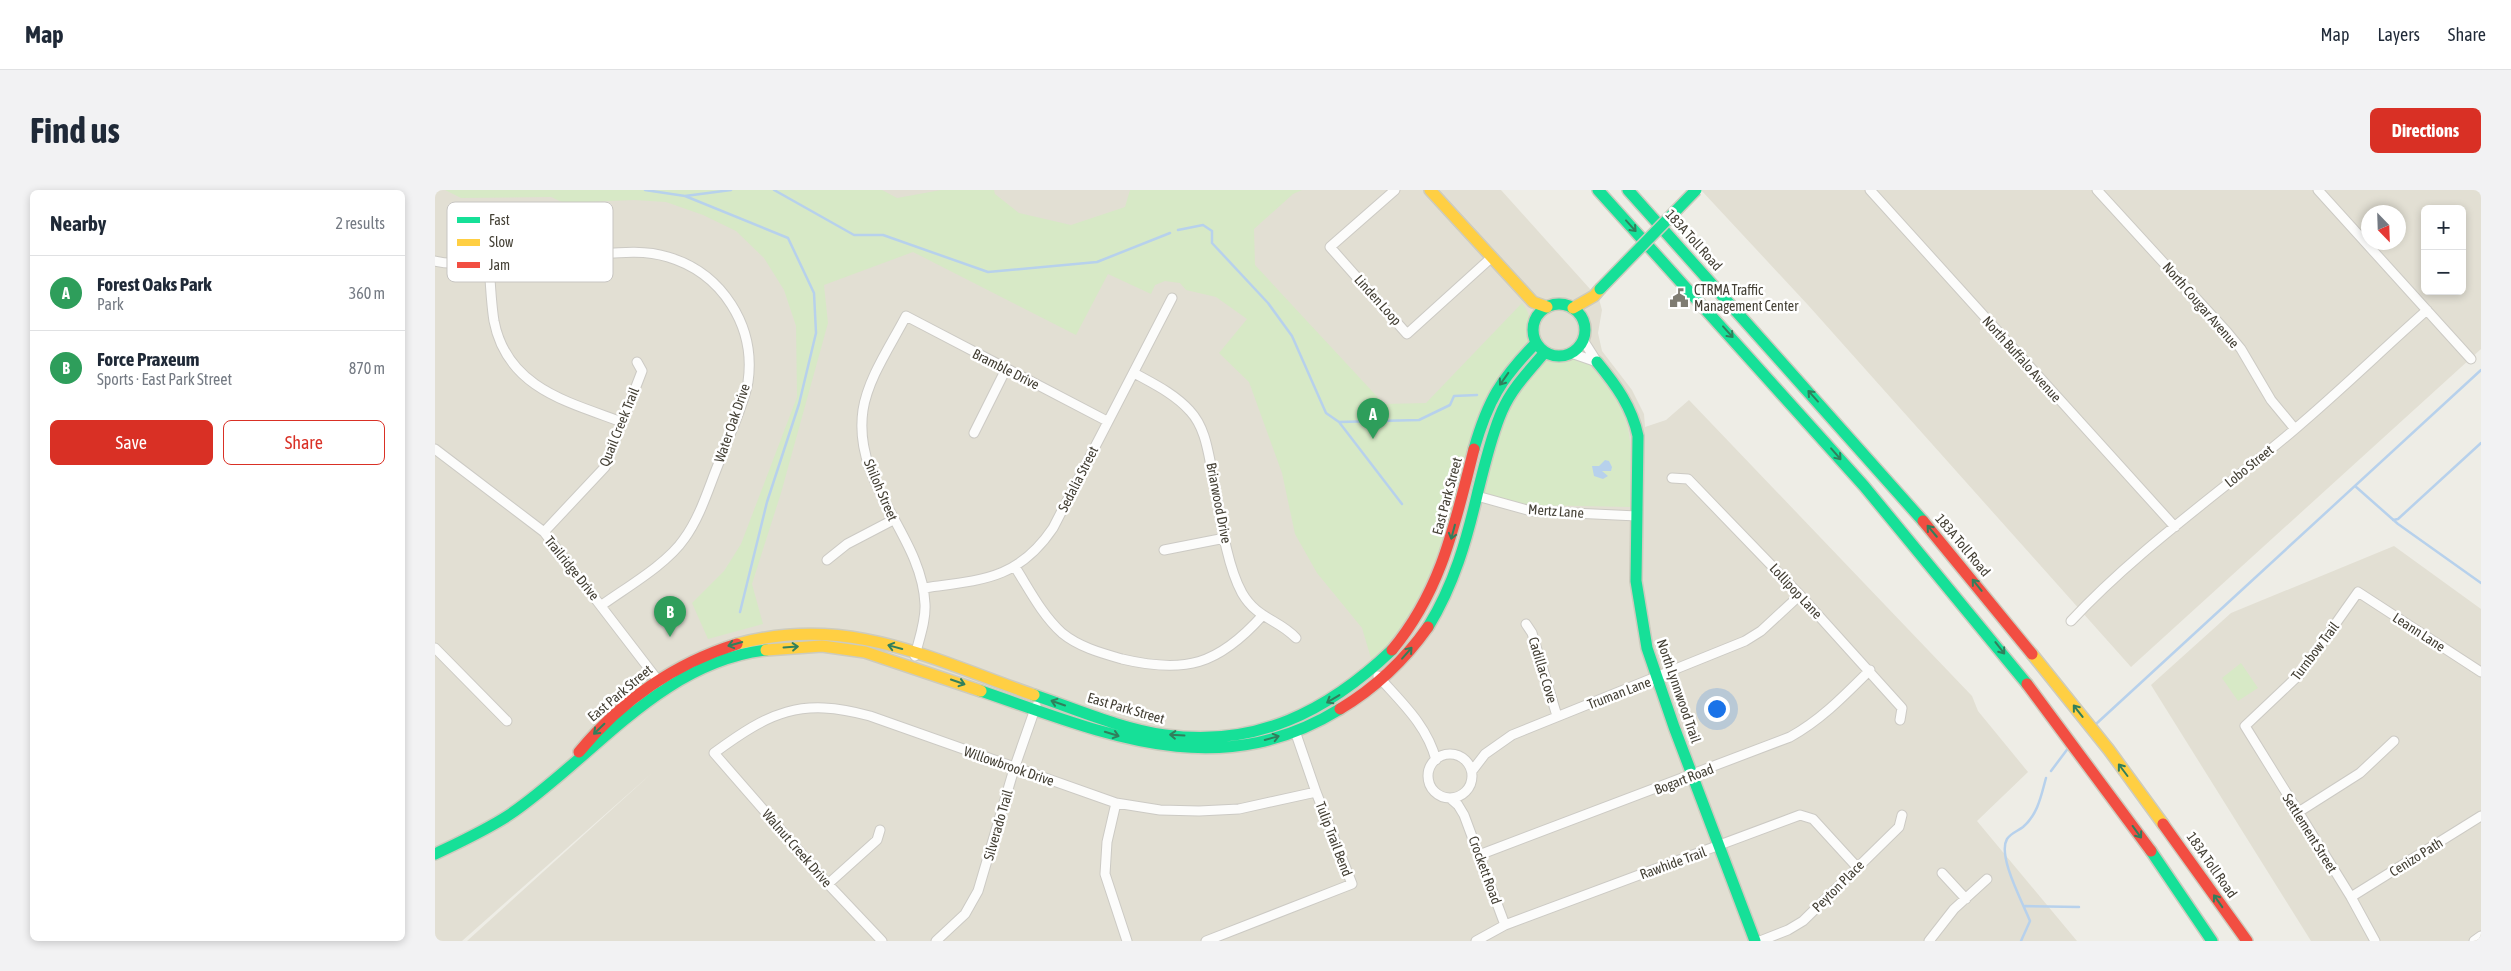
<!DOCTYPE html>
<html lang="en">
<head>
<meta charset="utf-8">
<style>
  :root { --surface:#fff; --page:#f2f2f3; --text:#1f2937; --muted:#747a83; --line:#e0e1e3; --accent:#d93025 }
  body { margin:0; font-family:"Asap Condensed",sans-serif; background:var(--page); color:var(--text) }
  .controls { position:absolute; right:15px; top:15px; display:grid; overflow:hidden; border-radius:8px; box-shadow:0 2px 8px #0003 }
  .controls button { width:45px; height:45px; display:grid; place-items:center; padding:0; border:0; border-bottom:1px solid var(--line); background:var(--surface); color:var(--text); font:25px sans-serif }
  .compass { position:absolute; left:1926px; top:15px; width:45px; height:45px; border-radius:50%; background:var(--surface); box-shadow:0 2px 8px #0003; rotate:157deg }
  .you { position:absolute; left:1281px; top:518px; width:18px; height:18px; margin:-12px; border:4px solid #fff; border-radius:50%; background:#1a73e8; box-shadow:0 0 0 8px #1a73e833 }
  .badge { display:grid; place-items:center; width:32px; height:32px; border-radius:50%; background:var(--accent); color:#fff; font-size:16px; font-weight:700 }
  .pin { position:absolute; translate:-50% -41px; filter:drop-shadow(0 1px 2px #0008) }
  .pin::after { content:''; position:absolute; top:26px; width:18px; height:15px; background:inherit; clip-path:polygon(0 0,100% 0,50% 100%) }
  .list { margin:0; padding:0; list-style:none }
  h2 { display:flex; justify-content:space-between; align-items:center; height:65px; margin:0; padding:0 20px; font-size:21px }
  h2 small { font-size:16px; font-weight:400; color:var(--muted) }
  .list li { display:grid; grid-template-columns:32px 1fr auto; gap:15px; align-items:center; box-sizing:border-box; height:75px; padding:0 20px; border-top:1px solid var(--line) }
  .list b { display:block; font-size:19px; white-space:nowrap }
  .list p { margin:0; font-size:16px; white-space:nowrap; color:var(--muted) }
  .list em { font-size:16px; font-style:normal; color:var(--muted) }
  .actions { display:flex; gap:10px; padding:15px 20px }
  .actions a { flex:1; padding:11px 0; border:1px solid var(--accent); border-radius:8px; text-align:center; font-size:18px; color:var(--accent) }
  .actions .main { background:var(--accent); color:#fff }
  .map { position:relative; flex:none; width:2046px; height:751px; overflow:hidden; border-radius:8px }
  header { display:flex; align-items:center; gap:30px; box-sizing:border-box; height:70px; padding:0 25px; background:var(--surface); border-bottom:1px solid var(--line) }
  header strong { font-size:24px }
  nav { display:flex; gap:28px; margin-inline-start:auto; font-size:18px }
  .intro { display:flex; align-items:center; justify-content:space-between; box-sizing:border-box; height:120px; padding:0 30px }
  h1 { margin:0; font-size:35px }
  .button { padding:12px 22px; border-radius:8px; background:var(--accent); color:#fff; font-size:18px; font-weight:700 }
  main { display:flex; gap:30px; padding:0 30px }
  aside { flex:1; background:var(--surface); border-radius:8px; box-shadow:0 2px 8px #0003 }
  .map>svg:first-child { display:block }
  .residential { fill:#e2dfd3; fill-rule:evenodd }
  .green { fill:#d7e9c6 }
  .water { fill:#b7d1ec }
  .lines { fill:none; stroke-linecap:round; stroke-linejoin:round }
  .stream { stroke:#b7d1ec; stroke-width:2.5 }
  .street-casing { stroke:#cccac4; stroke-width:11 }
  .fast-casing { stroke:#cdcbbe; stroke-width:14 }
  .slow-casing { stroke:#cdcbbe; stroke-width:14 }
  .jam-casing { stroke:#cdcbbe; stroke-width:14 }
  .street { stroke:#fcfcfb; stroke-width:9 }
  .fast { stroke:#16e098; stroke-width:11 }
  .slow { stroke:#ffcf43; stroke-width:11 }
  .jam { stroke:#f24e42; stroke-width:11 }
  .fast-bridge-casing { stroke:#cdcbbe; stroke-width:14; stroke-linecap:butt }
  .fast-bridge { stroke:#16e098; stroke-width:11 }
  .oneway { stroke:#317f5c }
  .labels { text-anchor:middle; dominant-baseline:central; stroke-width:5; stroke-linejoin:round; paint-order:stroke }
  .street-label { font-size:14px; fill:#433f34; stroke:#fff }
  .poi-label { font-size:14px; fill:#433f34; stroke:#fff; text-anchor:start }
  .key { fill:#fff; stroke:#c7c5c2; stroke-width:1 }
  .key-label { font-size:14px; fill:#433f34 }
</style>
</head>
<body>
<header>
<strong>Map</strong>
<nav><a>Map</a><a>Layers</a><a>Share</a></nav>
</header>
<div class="intro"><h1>Find us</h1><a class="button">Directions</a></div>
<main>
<aside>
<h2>Nearby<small>2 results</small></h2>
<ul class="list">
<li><span class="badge" style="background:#2e9e5b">A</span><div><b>Forest Oaks Park</b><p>Park</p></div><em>360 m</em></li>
<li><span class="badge" style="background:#2e9e5b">B</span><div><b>Force Praxeum</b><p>Sports · East Park Street</p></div><em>870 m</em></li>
</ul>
<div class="actions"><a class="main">Save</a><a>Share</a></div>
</aside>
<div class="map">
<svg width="2046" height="751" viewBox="0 0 2046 751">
  <rect width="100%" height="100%" fill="#eeede6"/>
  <path class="residential" d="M0 0H1066L1164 109 1167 120 1163 143 1167 161 1197 200 1209 224 1210 237 1231 230 1254 210 1537 506 1543 521 1593 582 1542 631 1642 751H32L217 583 27 751H0Z
    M1266 0H2046V159L1696 477 1373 115ZM1990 19H2027V101H1990ZM1934 22H1964V52H1934Z
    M1959 356 2046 419V751H1876L1716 495 1796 423Z"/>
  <path class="green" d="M10 0H447L462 8 506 0H559L560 4 584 23 636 35 690 17 695 0H867L858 4 819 39 820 75 949 214 991 213 1087 113C1097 125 1097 139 1095 154L1064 192 1009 368 987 415 938 475 927 438 882 383 860 344 847 283 814 192 784 163 812 129 781 107 751 100 745 93 730 91 720 95 716 104 673 84 641 145 478 62 389 95 393 133 346 303 317 394 328 434 273 449 257 413 289 381 306 354 362 207 361 136 349 100 329 68 301 41 268 25 231 12 199 10 129 13 116 7 26 8Z
    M1140 168 1148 169 1154 174C1188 215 1197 228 1196 282 1196 293 1197 306 1195 317L1094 315 1050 304 1048 298 1059 255 1083 201 1111 170 1124 171Z
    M1806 473 1823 498 1803 511 1787 488Z"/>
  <path class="water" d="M1170 270 1174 271 1177 277 1176 281H1167L1173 286 1168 289 1159 286 1157 276H1164Z"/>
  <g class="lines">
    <path class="stream" d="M210 0 250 6 296 0
      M339 0 419 45H448L553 82 662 72 735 43
      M250 6 353 48 379 103 381 143 364 214 332 312 305 422
      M743 40 768 35 777 41V53L833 113 857 146 891 223 904 232 967 314
      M904 232 984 230 1015 215 1019 206 1042 205
      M1920 296 1963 334 2046 393
      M1958 330 1963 329 2046 253
      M1661 534 2046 180
      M1616 581 1634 557
      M1590 716 1644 717
      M1586 751 1595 731C1588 713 1562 666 1572 649 1576 643 1583 641 1588 637 1603 624 1606 606 1611 588"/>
    <g class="street-casing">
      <path id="street" d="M960 0 895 57 972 144 1056 68
        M1435 0 1740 337
        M1662 0 1792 142 1806 159 1836 210 1860 239
        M1883 0 2036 169
        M54 70C55 90 56 112 59 131 72 198 133 212 187 232
        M0 71C19 76 36 71 56 70 89 68 121 67 154 65 180 63 208 59 233 67 287 83 321 136 313 192 308 218 294 245 285 270 274 296 266 326 249 349 232 374 192 397 167 415
        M1148 150 1162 172
        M1136 163 1162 172
        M699 183C719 194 740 204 755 221 770 237 773 261 777 281 784 317 790 372 807 403 822 429 843 429 861 448
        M539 243 571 179
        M0 259 109 342 225 493
        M1237 288 1253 289 1365 405 1467 518 1465 530
        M1042 306 1096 321 1202 326
        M109 342 170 277 207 181 202 172
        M729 360 790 348
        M392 370 412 354 458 330
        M580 377C594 399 607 425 627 443 644 457 666 463 687 469 750 484 783 475 827 426
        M488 398C546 390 583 390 618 338L737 108
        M1636 431C1703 359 1785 303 1860 239 1905 201 1948 159 1992 120
        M1091 434 1097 443 1122 526
        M0 458 72 531
        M480 466C484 449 491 431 490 414 487 345 417 295 428 220 433 188 456 155 471 126L672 231
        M943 486C966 512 992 535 1001 570
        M993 586a22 22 0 1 1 44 0a22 22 0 1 1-44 0Z
        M1037 581 1050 564 1077 545 1310 451 1326 441 1365 405
        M1015 608 1023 615 1029 625 1070 735
        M681 613 672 652 670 684 692 751
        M1862 623 1925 583 1959 551
        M1044 665 1355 547C1386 530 1410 505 1435 480
        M1507 683 1531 709
        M393 694 442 650 445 640
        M1916 707 2046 626
        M447 751 393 694 279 563C335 522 365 507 435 526L681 613 725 620 764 621 804 619 881 602
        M501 751 530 724 543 701 579 579 601 516
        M771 751 917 694 881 602 860 541
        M1041 751 1070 735 1365 625 1378 629 1421 676
        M1325 751 1353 740 1368 731 1464 637 1467 625
        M1494 751 1519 719 1552 689
        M1940 751 1916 707 1810 536 1865 484 1923 402 2046 482
        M2039 751 2046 746"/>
    </g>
    <g class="fast-casing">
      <path id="fast" d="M1163 0 1429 296 1592 494
        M1193 0 1488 331
        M1098 140a26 26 0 1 1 52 0a26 26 0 1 1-52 0Z
        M1162 172C1181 195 1197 217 1203 246L1201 391 1212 458 1239 537 1320 751
        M1039 259C1053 210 1066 189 1101 153
        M993 437C1019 395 1032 349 1043 301 1050 274 1056 246 1067 221 1077 198 1094 181 1110 162
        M546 501C669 543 781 595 905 519
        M599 505C641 519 686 539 730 545 821 558 893 521 957 460
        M1716 661 1777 751
        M0 664C25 652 51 640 74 625 157 569 225 472 331 460"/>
    </g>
    <g class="slow-casing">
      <path id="slow" d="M995 0 1098 112 1112 117
        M1138 118 1159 106 1165 99
        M302 454C414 424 496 469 599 505
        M331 460 387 456 430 462 546 501
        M1597 464 1674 560 1728 634"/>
    </g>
    <g class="jam-casing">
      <path id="jam" d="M1488 331 1597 464
        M957 460C1007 400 1020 333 1039 259
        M1592 494 1716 661
        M905 519C940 498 969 471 993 437
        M144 562C186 511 238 474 302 454
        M1728 634 1812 751"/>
    </g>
    <use href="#street" class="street"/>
    <use href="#fast" class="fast"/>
    <use href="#slow" class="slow"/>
    <use href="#jam" class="jam"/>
    <g class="fast-bridge-casing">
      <path id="fast-bridge" d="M1165 99 1261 0"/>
    </g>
    <use href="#fast-bridge" class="fast-bridge"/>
  </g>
  <defs><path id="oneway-shaft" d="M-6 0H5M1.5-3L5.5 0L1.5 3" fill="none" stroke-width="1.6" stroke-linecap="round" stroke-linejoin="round" transform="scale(1.25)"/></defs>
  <g class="oneway">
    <use href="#oneway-shaft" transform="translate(1196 36) rotate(48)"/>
    <use href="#oneway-shaft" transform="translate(1293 142) rotate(48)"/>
    <use href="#oneway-shaft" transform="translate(1069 189) rotate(125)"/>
    <use href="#oneway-shaft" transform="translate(1378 206) rotate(-132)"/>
    <use href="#oneway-shaft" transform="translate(1401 264) rotate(49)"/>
    <use href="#oneway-shaft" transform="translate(1497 341) rotate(-130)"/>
    <use href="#oneway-shaft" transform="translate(1018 342) rotate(105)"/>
    <use href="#oneway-shaft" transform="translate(1542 395) rotate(-129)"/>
    <use href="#oneway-shaft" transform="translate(300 454) rotate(164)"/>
    <use href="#oneway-shaft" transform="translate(356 457) rotate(-4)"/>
    <use href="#oneway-shaft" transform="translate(460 457) rotate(-165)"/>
    <use href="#oneway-shaft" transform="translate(1565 458) rotate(52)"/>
    <use href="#oneway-shaft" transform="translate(972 463) rotate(-49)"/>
    <use href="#oneway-shaft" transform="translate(523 492) rotate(19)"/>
    <use href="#oneway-shaft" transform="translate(898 509) rotate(149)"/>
    <use href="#oneway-shaft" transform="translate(623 513) rotate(-161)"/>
    <use href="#oneway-shaft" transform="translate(1643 521) rotate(-128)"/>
    <use href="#oneway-shaft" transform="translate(164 539) rotate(136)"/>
    <use href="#oneway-shaft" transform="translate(677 544) rotate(17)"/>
    <use href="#oneway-shaft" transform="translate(742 545) rotate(-177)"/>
    <use href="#oneway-shaft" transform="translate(837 548) rotate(-15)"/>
    <use href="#oneway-shaft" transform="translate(1688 580) rotate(-127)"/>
    <use href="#oneway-shaft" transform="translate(1702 642) rotate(54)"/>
    <use href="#oneway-shaft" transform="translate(1783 711) rotate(-125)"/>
  </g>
  <defs>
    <g id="civic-bare" transform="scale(1.5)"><path d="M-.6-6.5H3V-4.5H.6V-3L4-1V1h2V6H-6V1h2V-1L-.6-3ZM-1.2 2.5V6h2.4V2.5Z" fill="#7f7c72" stroke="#fff" stroke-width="2.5" paint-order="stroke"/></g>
  </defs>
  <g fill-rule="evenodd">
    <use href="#civic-bare" x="1244" y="108"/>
  </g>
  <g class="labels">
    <g class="street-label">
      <text transform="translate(1259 50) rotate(48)">183A Toll Road</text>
      <text transform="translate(943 110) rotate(48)">Linden Loop</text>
      <text transform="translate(1766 115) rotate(49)">North Cougar Avenue</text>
      <text transform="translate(1587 169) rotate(48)">North Buffalo Avenue</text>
      <text transform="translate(571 179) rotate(27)">Bramble Drive</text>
      <text transform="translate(297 233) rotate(-71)">Water Oak Drive</text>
      <text transform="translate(184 237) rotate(-68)">Quail Creek Trail</text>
      <text transform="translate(1814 276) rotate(-39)">Lobo Street</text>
      <text transform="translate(643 289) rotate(-63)">Sedalia Street</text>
      <text transform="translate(446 300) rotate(67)">Shiloh Street</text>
      <text transform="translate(1012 306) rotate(-75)">East Park Street</text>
      <text transform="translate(784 313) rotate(79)">Briarwood Drive</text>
      <text transform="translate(1121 321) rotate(4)">Mertz Lane</text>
      <text transform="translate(1528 355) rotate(50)">183A Toll Road</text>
      <text transform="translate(137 378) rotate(51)">Trailridge Drive</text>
      <text transform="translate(1361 401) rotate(47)">Lollipop Lane</text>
      <text transform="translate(1984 442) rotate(33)">Leann Lane</text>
      <text transform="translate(1880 461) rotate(-53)">Turnbow Trail</text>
      <text transform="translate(1108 480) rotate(73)">Cadillac Cove</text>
      <text transform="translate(1244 501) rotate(71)">North Lynnwood Trail</text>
      <text transform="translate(185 503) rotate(-40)">East Park Street</text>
      <text transform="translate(1184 503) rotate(-21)">Truman Lane</text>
      <text transform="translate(691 518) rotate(16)">East Park Street</text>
      <text transform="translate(574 576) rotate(19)">Willowbrook Drive</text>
      <text transform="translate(1249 589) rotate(-21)">Bogart Road</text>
      <text transform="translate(563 635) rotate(-74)">Silverado Trail</text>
      <text transform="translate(1875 643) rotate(58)">Settlement Street</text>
      <text transform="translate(899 649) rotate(69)">Tulip Trail Bend</text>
      <text transform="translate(362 658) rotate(49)">Walnut Creek Drive</text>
      <text transform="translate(1981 667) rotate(-32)">Cenizo Path</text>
      <text transform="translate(1238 673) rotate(-20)">Rawhide Trail</text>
      <text transform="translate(1777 675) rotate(55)">183A Toll Road</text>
      <text transform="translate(1050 680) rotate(70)">Crockett Road</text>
      <text transform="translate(1403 696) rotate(-45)">Peyton Place</text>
    </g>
    <g class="poi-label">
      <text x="1259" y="100">CTRMA Traffic<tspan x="1259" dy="16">Management Center</tspan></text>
    </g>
  </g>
  <rect x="12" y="12" width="166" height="80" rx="8" class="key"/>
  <rect x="22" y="27" width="23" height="6" fill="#16e098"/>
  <rect x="22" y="49" width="23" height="7" fill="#ffcf43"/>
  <rect x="22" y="72" width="23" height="6" fill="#f24e42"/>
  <g class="key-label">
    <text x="54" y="35">Fast</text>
    <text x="54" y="57">Slow</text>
    <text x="54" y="80">Jam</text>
  </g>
</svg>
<div class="controls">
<button>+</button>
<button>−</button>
</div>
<svg class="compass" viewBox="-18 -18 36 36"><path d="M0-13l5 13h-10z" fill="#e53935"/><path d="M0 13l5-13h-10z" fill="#747a83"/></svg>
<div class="you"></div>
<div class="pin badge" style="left:938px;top:249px;background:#2e9e5b">A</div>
<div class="pin badge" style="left:235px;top:447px;background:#2e9e5b">B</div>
</div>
</main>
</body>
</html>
